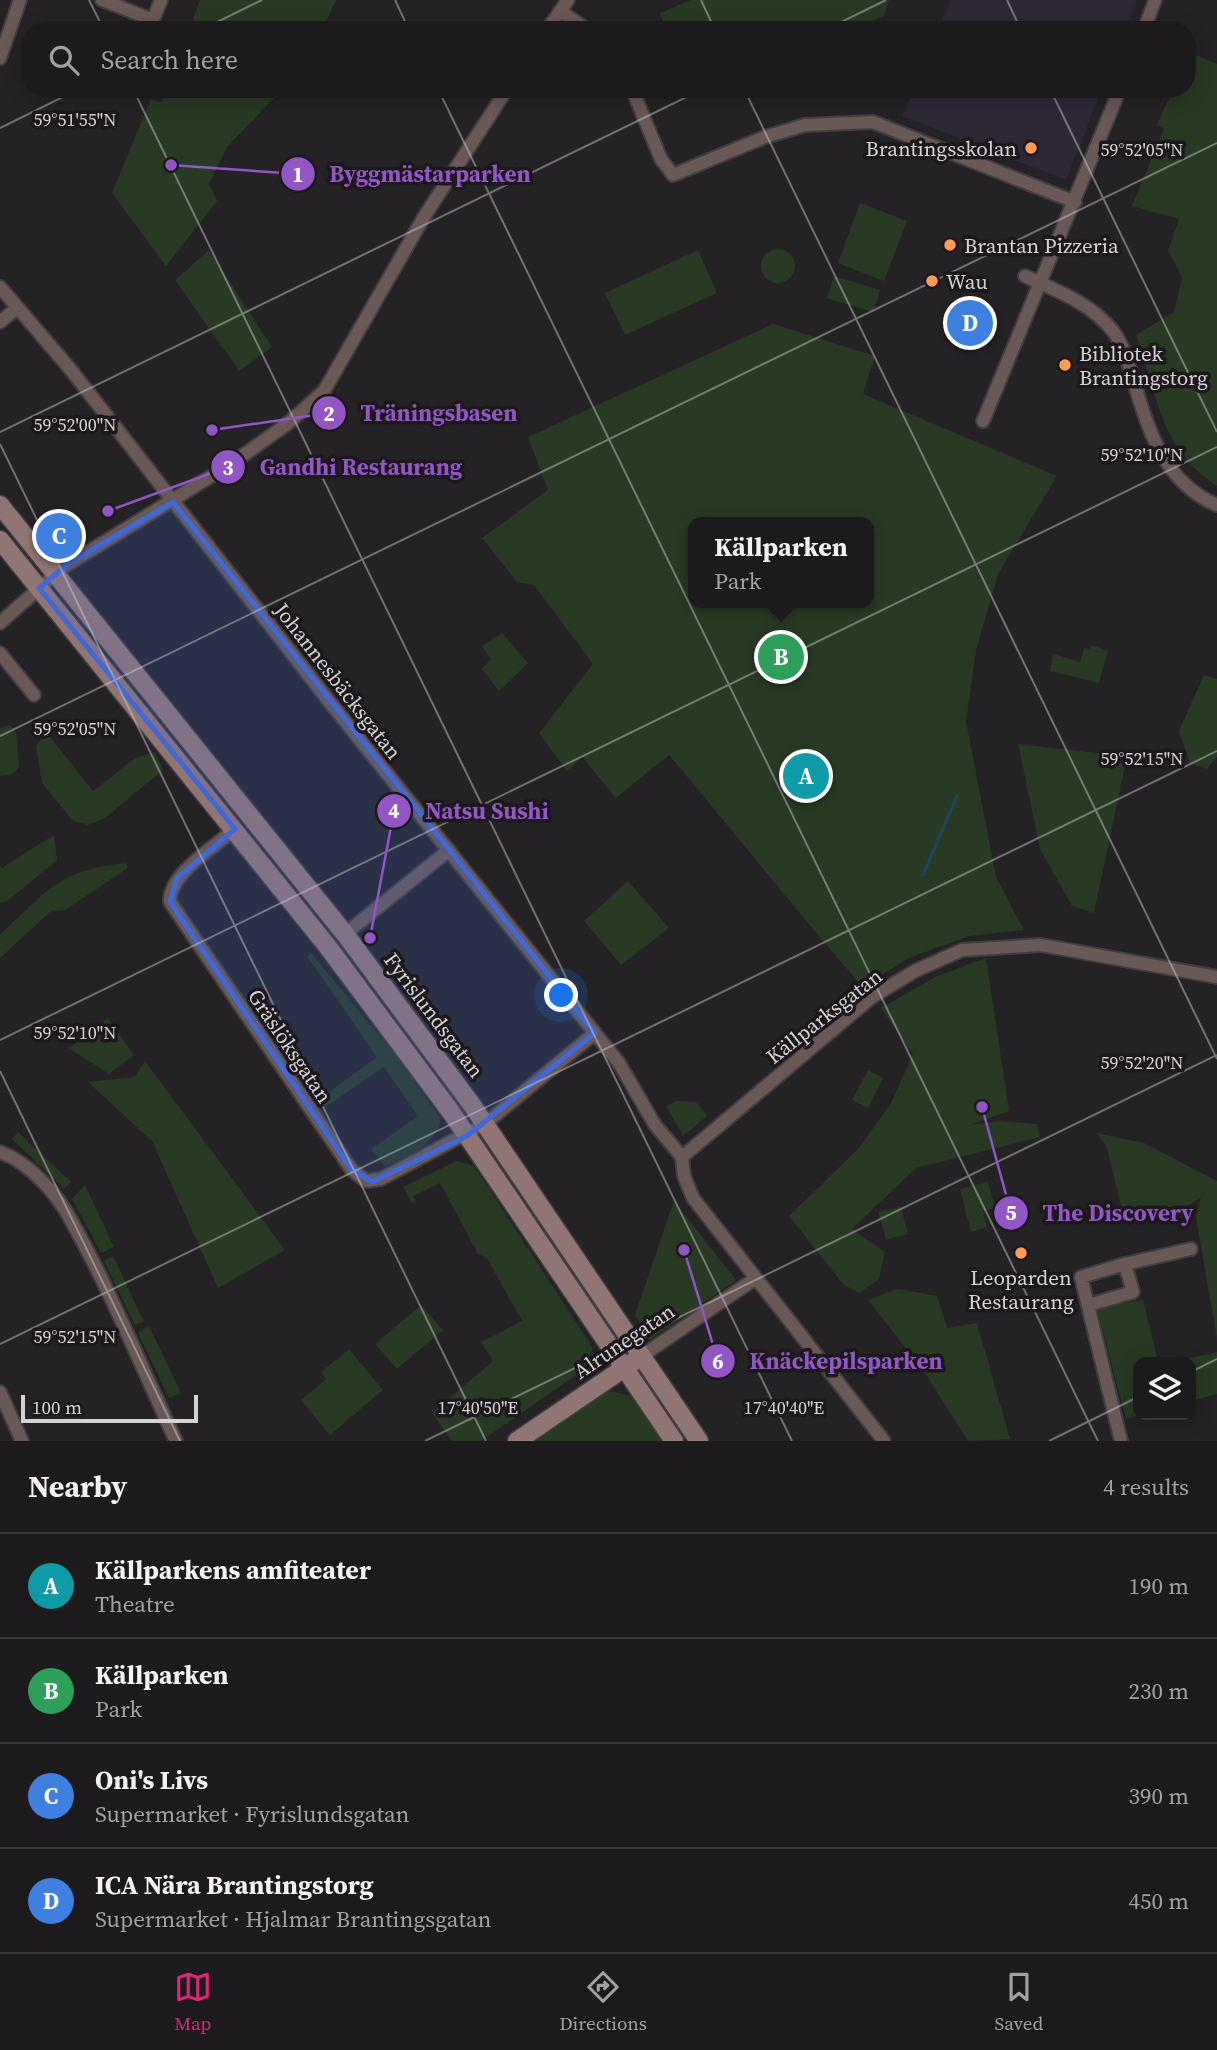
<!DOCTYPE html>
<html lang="en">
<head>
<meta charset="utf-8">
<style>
  :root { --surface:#1c1a1c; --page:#252325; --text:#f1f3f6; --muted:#a0a1a3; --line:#3a383b; --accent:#db2777 }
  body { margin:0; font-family:"Source Serif 4",serif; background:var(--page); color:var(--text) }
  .controls { position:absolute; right:21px; bottom:21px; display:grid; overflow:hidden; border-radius:14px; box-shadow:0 4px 18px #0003 }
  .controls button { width:63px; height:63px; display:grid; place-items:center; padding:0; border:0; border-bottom:2px solid var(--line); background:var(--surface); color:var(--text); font:35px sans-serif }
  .scale { position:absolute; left:21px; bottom:18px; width:177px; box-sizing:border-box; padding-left:7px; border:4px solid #d3d1d3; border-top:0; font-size:19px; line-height:24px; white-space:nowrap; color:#d3d1d3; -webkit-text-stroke:5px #1c181c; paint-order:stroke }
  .you { position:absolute; left:562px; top:996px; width:24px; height:24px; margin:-18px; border:5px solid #fff; border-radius:50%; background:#1a73e8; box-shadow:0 0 0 10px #1a73e833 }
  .badge { display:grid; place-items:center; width:46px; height:46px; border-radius:50%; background:var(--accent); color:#fff; font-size:23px; font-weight:700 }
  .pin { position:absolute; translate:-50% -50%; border:4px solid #fff; box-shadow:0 2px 7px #0006 }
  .popup { position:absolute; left:688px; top:517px; width:186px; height:91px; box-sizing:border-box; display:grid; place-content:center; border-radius:14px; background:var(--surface); filter:drop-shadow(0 2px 5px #0005); font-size:23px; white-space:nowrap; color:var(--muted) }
  .popup b { font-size:26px; color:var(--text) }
  .popup::after { content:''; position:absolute; left:50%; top:100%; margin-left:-14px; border:14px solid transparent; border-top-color:var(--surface) }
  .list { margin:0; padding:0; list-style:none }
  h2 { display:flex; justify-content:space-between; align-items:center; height:91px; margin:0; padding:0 28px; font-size:30px }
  h2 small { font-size:23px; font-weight:400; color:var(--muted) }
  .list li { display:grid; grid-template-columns:46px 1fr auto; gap:21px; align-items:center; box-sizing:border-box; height:105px; padding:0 28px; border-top:2px solid var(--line) }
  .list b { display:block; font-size:26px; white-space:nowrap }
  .list p { margin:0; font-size:23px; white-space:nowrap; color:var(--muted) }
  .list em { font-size:23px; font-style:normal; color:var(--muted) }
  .icon { flex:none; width:38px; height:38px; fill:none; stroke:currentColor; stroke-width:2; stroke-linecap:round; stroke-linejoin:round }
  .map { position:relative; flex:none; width:1217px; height:1441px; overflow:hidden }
  .search { position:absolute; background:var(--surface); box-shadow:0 4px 18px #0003; left:21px; right:21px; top:21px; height:77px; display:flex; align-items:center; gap:18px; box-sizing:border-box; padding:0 24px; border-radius:28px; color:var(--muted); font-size:26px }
  .sheet { height:511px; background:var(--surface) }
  nav { display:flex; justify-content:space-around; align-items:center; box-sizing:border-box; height:98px; border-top:2px solid var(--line); background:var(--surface); font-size:19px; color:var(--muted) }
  nav a { display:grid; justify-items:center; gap:4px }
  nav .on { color:var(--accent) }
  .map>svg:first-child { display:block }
  .education { fill:#2e2736 }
  .green { fill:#283a24; fill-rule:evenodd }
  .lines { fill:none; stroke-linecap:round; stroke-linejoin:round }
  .stream { stroke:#1d4556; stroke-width:3.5 }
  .street-casing { stroke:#413e41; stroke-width:16 }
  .secondary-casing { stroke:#413e41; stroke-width:21 }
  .street { stroke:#6a5857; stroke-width:12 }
  .secondary { stroke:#917574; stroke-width:18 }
  .marked { fill:#4168d7; fill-opacity:0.2; stroke:#4168d7; stroke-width:5; stroke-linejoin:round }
  .ticks { fill:none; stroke:#d3d1d3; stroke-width:2; stroke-opacity:0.45 }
  .poi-dot { fill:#ff9b5a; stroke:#1c181c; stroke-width:2.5 }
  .labels { text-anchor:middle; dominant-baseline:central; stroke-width:7; stroke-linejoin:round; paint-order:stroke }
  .poi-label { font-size:21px; fill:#d3d1d3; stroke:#1c181c; text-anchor:start }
  .street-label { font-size:21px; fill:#d3d1d3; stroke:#1c181c }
  .ticks-label { font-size:18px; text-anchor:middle; fill:#d3d1d3; stroke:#1c181c; stroke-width:7; stroke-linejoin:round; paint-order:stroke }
  .leader { fill:none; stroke:#9155c4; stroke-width:2.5 }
  .callout-dot { fill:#9155c4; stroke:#1c181c; stroke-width:2.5 }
  .mark-label { font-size:21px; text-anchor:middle; font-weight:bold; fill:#fff }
  .callout-label { font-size:23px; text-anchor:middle; font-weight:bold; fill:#9155c4; stroke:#1c181c; stroke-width:7; stroke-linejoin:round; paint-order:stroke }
</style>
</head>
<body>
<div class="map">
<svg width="1217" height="1441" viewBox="0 0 1217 1441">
  <rect width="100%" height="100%" fill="#252225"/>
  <path class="education" d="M950 0H1137L1125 30H938Z
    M914 89H1102L1066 180 902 116Z"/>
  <path class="green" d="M200 0H336L322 30H189Z
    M691 0H889L884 16 852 30H666L660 13Z
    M1189 52 1217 64V486C1160 449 1157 394 1136 335L1174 312 1182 277 1168 251 1179 219 1132 206 1164 129 1157 125 1173 89H1187Z
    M166 89H283L227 147 209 184 217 201 166 266 112 193 151 99 162 102Z
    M860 203 907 221 884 281 838 263Z
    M761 266a17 17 0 1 1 34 0a17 17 0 1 1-34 0Z
    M209 250 272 347 239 371 175 280Z
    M698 250 717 293 625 335 605 293Z
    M834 276 880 290 873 312 827 298Z
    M773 324 875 356 863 394 1057 476 998 574 976 650 966 721 996 877 1024 930 969 936 907 959 863 987C796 911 734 832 669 755L616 798 582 757 567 771 539 733 593 664 534 585 517 582 482 538 548 490 528 437ZM868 522V603H694V522Z
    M502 633 528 663 499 691 482 669 491 659 482 646Z
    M1091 645 1108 651 1099 683 1050 671 1053 654 1080 662 1084 648 1090 649Z
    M1204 675 1217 679V757L1207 769 1190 763 1179 731Z
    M10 725 16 731 19 767 13 774 0 776V728Z
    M47 733 93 791 135 758 155 752 163 770 105 818 88 825 73 821 42 783 36 746Z
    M1018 744 1127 756 1094 913 1072 906 1040 849Z
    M54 835 57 860 6 902H0V865L2 868Z
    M126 863 128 868 65 910 51 911 0 958V935C45 892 61 869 126 863Z
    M628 881 669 928 621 965 584 921Z
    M311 953 395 1054 441 1119C435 1148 409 1154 385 1167L371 1149 418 1116 384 1067 324 1108 318 1100 377 1057 307 956Z
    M986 958 1009 1111 969 1125 1000 1121 1037 1124 1040 1137 916 1168 852 1229 885 1252 879 1279 860 1293 844 1285 789 1216 859 1148 891 1103 913 1054 881 1008 935 977Z
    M108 1018 134 1055 109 1074 69 1048Z
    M145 1061 285 1250 218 1288 152 1141 88 1082 135 1077Z
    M868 1070 883 1078 868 1108 852 1100Z
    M676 1101 696 1102 707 1116 683 1136 666 1106Z
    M18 1132 71 1182 64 1189 12 1139Z
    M1096 1133 1144 1143 1217 1181V1339L1196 1217 1201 1197 1182 1210 1125 1222 1106 1145Z
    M457 1161 474 1166 593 1348 586 1368 481 1441H452L432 1413 493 1361 481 1342 522 1321 487 1258 478 1254 440 1183 413 1196 416 1202 412 1203 403 1187Z
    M988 1182 995 1208 983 1211 987 1227 971 1232 960 1189Z
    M85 1185 114 1247 101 1253 72 1199Z
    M674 1201 736 1280 650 1340 635 1315Z
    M901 1207 908 1234 886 1240 878 1212Z
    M113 1256 144 1322 135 1325 104 1261Z
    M898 1289 937 1296 947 1328 977 1323 1010 1439 968 1441 925 1373 868 1300Z
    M1143 1300 1158 1362H1138V1415H1141L1126 1419 1098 1312 1102 1307Z
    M421 1305 443 1330 397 1369 375 1344Z
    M149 1326 181 1393 169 1398 138 1333Z
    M349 1349 383 1390 330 1435 301 1400 326 1379 321 1372Z
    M1217 1352V1394L1191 1401V1362H1172Z
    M610 1391 631 1396 664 1441H531L600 1394Z"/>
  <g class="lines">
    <path class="stream" d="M923 875 957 796"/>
    <g class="street-casing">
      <path id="street" d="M102 0 153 20 161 0
        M560 11 588 30
        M547 30 568 0
        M1144 30 1155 0
        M0 58 20 0
        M632 89 661 159 673 175 765 137 805 125 873 122 1075 202
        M1025 276C1057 291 1089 302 1112 330 1123 343 1128 363 1133 379 1148 429 1164 483 1217 505
        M0 287 71 370 329 701 619 1063 655 1125 682 1157 684 1176 693 1198 884 1441
        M0 322 17 308
        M983 421 1120 89
        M0 623 62 568 231 464 287 424 324 391 424 217 507 89
        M0 653 34 695
        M235 829C215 846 168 875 170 902L351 1169 366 1181 381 1179 486 1123 595 1033
        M345 934 449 850
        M0 1152C29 1162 58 1195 72 1222 110 1290 143 1370 176 1441
        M682 1157 872 997 915 971 962 950 1041 945 1217 977
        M1125 1264 1191 1249
        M1089 1305 1133 1292 1125 1264 1081 1277 1121 1441
        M642 1356 756 1278
        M0 1392 22 1441"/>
    </g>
    <g class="secondary-casing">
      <path id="secondary" d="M0 505 345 934 472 1105 699 1441
        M0 540 328 947 451 1112 674 1441
        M517 1441 633 1362"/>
    </g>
    <use href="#street" class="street"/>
    <use href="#secondary" class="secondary"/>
  </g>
  <path class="marked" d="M173 502 595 1033 467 1136 372 1182 351 1169 170 902 177 878 235 829 39 588 68 564Z"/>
  <path class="ticks" d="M89 0 104 30M395 0 409 30M701 0 715 30M1007 0 1021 30M201 30 262 0M825 30 886 0M133 89 792 1441M438 89 1098 1441M744 89 1217 1059M1050 89 1217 432M0 128 79 89M0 432 703 89M0 444 486 1441M0 736 1217 143M0 1040 1217 447M0 1071 180 1441M0 1344 1217 751M1191 1372 1217 1359M425 1441 1217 1055M1049 1441 1138 1397"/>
  <g class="poi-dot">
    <circle cx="1031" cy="148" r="7"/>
    <circle cx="950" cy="245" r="7"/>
    <circle cx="932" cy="281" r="7"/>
    <circle cx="1065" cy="365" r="7"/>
    <circle cx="1021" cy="1253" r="7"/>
  </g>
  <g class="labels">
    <g class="poi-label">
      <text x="1017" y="148" text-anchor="end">Brantingsskolan</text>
      <text x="964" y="245">Brantan Pizzeria</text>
      <text x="946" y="281">Wau</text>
      <text x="1079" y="353">Bibliotek<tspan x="1079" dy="24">Brantingstorg</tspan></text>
      <text x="1021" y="1277" text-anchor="middle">Leoparden<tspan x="1021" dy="24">Restaurang</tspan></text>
    </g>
    <g class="street-label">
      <text transform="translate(338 681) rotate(52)">Johannesbäcksgatan</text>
      <text transform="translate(434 1015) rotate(53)">Fyrislundsgatan</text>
      <text transform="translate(824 1016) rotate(-38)">Källparksgatan</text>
      <text transform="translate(290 1046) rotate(56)">Gräslöksgatan</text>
      <text transform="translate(624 1341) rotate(-34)">Alrunegatan</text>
    </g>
  </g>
  <g class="ticks-label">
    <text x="75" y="126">59°51'55"N</text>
    <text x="1142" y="156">59°52'05"N</text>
    <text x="75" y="431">59°52'00"N</text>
    <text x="1142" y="461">59°52'10"N</text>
    <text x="75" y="735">59°52'05"N</text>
    <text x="1142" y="765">59°52'15"N</text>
    <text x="75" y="1039">59°52'10"N</text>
    <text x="1142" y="1069">59°52'20"N</text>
    <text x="75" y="1343">59°52'15"N</text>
    <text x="478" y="1414">17°40'50"E</text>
    <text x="784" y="1414">17°40'40"E</text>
  </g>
  <path class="leader" d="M171 165L298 174M212 430L329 413M108 511L228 467M370 938L394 811M982 1107L1011 1213M684 1250L718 1361"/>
  <g class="callout-dot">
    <circle cx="171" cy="165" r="7"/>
    <circle cx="212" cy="430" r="7"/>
    <circle cx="108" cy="511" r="7"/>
    <circle cx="370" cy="938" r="7"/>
    <circle cx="982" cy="1107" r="7"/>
    <circle cx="684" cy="1250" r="7"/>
    <circle cx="298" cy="174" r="18"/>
    <circle cx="329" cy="413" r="18"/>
    <circle cx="228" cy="467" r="18"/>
    <circle cx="394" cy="811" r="18"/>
    <circle cx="1011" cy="1213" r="18"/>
    <circle cx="718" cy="1361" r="18"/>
  </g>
  <g class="mark-label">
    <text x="298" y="182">1</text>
    <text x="329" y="421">2</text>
    <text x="228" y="475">3</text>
    <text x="394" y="818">4</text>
    <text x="1011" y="1220">5</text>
    <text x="718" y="1369">6</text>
  </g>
  <g class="callout-label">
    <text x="430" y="182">Byggmästarparken</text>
    <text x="439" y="421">Träningsbasen</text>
    <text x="361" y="475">Gandhi Restaurang</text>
    <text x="487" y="819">Natsu Sushi</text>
    <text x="1118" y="1221">The Discovery</text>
    <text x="846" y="1369">Knäckepilsparken</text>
  </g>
</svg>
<div class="controls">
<button><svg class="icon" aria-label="layers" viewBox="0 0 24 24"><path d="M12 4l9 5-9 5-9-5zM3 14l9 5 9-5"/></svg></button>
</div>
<div class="scale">100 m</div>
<div class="you"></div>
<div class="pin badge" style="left:806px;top:776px;background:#0f9aa8">A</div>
<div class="pin badge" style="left:781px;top:657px;background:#2e9e5b">B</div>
<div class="popup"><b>Källparken</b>Park</div>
<div class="pin badge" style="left:59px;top:536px;background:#3f7fe0">C</div>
<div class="pin badge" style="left:970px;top:323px;background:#3f7fe0">D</div>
<div class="search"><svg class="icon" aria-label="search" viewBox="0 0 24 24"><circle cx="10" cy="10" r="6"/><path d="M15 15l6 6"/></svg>Search here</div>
</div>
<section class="sheet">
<h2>Nearby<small>4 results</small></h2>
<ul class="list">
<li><span class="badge" style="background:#0f9aa8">A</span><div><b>Källparkens amfiteater</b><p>Theatre</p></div><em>190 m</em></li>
<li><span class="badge" style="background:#2e9e5b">B</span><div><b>Källparken</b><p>Park</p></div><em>230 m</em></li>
<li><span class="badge" style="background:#3f7fe0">C</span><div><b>Oni's Livs</b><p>Supermarket · Fyrislundsgatan</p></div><em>390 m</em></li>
<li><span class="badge" style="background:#3f7fe0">D</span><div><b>ICA Nära Brantingstorg</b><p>Supermarket · Hjalmar Brantingsgatan</p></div><em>450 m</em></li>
</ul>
</section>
<nav>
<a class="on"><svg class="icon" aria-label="map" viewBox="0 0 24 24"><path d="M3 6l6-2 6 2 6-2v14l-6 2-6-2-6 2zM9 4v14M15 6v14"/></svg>Map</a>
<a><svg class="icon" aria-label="directions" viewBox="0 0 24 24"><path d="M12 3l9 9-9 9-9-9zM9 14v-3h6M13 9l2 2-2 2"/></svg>Directions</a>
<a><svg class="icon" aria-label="saved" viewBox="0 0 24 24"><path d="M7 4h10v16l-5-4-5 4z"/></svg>Saved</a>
</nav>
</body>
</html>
